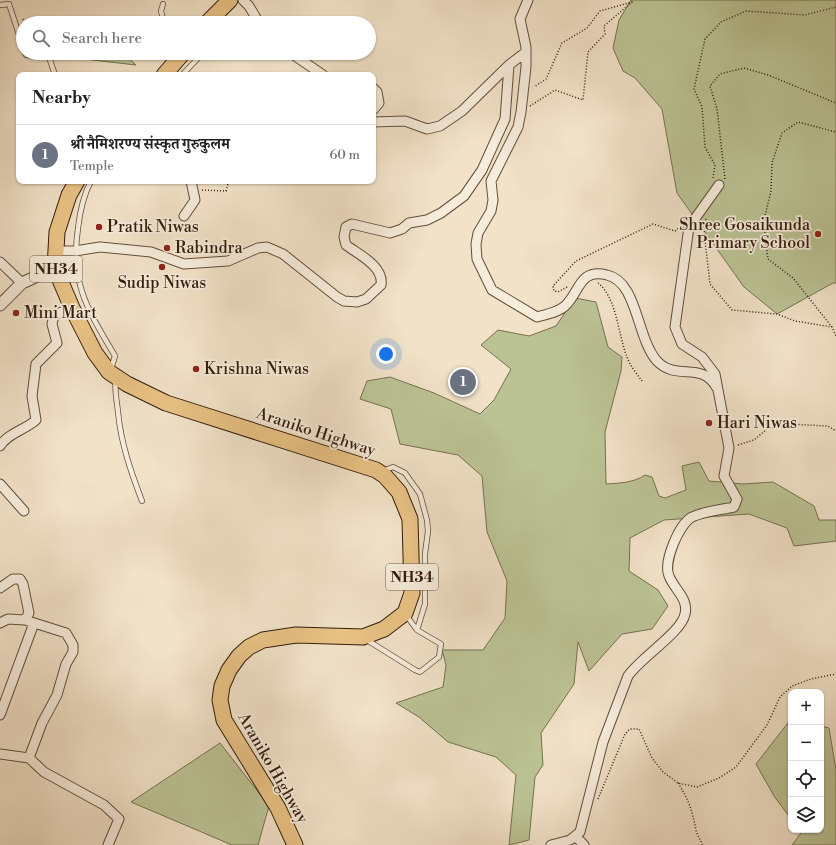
<!DOCTYPE html>
<html lang="en">
<head>
<meta charset="utf-8">
<style>
  :root { --surface:#fff; --page:#f2f2f2; --text:#222; --muted:#767676; --line:#e0e0e0; --accent:#8f2418 }
  body { margin:0; font-family:"Libre Bodoni","Noto Serif Devanagari",serif; background:var(--page); color:var(--text) }
  .controls { position:absolute; right:12px; bottom:12px; display:grid; overflow:hidden; border-radius:8px; box-shadow:0 1px 3px #0004 }
  .controls button { width:36px; height:36px; display:grid; place-items:center; padding:0; border:0; border-bottom:1px solid var(--line); background:var(--surface); color:var(--text); font:20px sans-serif }
  .you { position:absolute; left:386px; top:354px; width:14px; height:14px; margin:-10px; border:3px solid #fff; border-radius:50%; background:#1a73e8; box-shadow:0 0 0 6px #1a73e833 }
  .badge { display:grid; place-items:center; width:26px; height:26px; border-radius:50%; background:var(--accent); color:#fff; font-size:13px; font-weight:700 }
  .pin { position:absolute; translate:-50% -50%; border:2px solid #fff; box-shadow:0 1px 4px #0006 }
  .list { margin:0; padding:0; list-style:none }
  h2 { display:flex; justify-content:space-between; align-items:center; height:52px; margin:0; padding:0 16px; font-size:17px }
  h2 small { font-size:13px; font-weight:400; color:var(--muted) }
  .list li { display:grid; grid-template-columns:26px 1fr auto; gap:12px; align-items:center; box-sizing:border-box; height:60px; padding:0 16px; border-top:1px solid var(--line) }
  .list b { display:block; font-size:15px; white-space:nowrap }
  .list p { margin:0; font-size:13px; white-space:nowrap; color:var(--muted) }
  .list em { font-size:13px; font-style:normal; color:var(--muted) }
  .icon { flex:none; width:22px; height:22px; fill:none; stroke:currentColor; stroke-width:2; stroke-linecap:round; stroke-linejoin:round }
  .map { position:relative; flex:none; width:836px; height:845px; overflow:hidden }
  .search { position:absolute; background:var(--surface); box-shadow:0 1px 3px #0004; left:16px; top:16px; width:360px; height:44px; display:flex; align-items:center; gap:10px; box-sizing:border-box; padding:0 14px; border-radius:22px; color:var(--muted); font-size:15px }
  .panel { position:absolute; background:var(--surface); box-shadow:0 1px 3px #0004; left:16px; top:72px; width:360px; height:112px; border-radius:8px }
  .map>svg:first-child { display:block }
  .green { fill:#bbc395; stroke:#777050 }
  .lines { fill:none; stroke-linecap:round; stroke-linejoin:round }
  .service-casing { stroke:#624e3b; stroke-width:6 }
  .minor-casing { stroke:#624e3b; stroke-width:11 }
  .tertiary-casing { stroke:#624e3b; stroke-width:13 }
  .trunk-casing { stroke:#331c0c; stroke-width:17 }
  .path { stroke:#331c0c; stroke-width:1.5; stroke-dasharray:1 2; stroke-linecap:butt }
  .service { stroke:#f6ecdb; stroke-width:4.5 }
  .minor { stroke:#f6ecdb; stroke-width:9 }
  .tertiary { stroke:#f6ecdb; stroke-width:11 }
  .trunk { stroke:#e8c184; stroke-width:15 }
  .poi-dot { fill:#8f2418; stroke:#f6ecdb; stroke-width:1.5 }
  .labels { text-anchor:middle; dominant-baseline:central; stroke-width:3.5; stroke-linejoin:round; paint-order:stroke }
  .shield { fill:#f6ecdb; stroke:#6e5a4a; stroke-width:1 }
  .shield-label { font-size:15px; font-weight:bold; fill:#331c0c }
  .poi-label { font-size:16px; fill:#331c0c; stroke:#f6ecdb; text-anchor:start }
  .street-label { font-size:16px; fill:#331c0c; stroke:#f6ecdb }
</style>
</head>
<body>
<div class="map">
<svg width="836" height="845" viewBox="0 0 836 845">
  <rect width="100%" height="100%" fill="#f1e2c8"/>
  <filter id="stains"><feTurbulence type="fractalNoise" baseFrequency=".005" numOctaves="4"/><feColorMatrix values="0 0 0 0 .2 0 0 0 0 .09 0 0 0 0 .02 0 0 0 .5 -.17"/></filter>
  <radialGradient id="worn" r=".72"><stop offset=".6" stop-color="#630" stop-opacity="0"/><stop offset="1" stop-color="#630" stop-opacity=".3"/></radialGradient>
  <path class="green" d="M631 0H836V283H833L777 314 744 287 677 193 662 109 635 78 623 71 613 48 619 20Z
    M76 53H123L136 65 75 58Z
    M575 298 596 302 608 347 622 357 621 371 605 432 606 484C620 483 633 483 645 475L652 477 659 496 665 498 686 490 682 466 699 462 709 481 743 484 773 482 814 506 819 520H836V541L794 546 787 528 749 514 664 520 630 538 629 571 658 590 668 606 652 629 622 634 589 671 578 642 574 684 541 733 543 765 535 777 529 840 509 845 516 775 496 757 448 742 419 717 396 703 443 687 446 665 442 650H483L505 618 507 581 487 532 482 476 458 455 400 444 391 409 360 399 367 381 390 377 434 393 480 414 494 400 511 369 481 345 498 330 529 336 556 326Z
    M791 719V819L774 796 756 764Z
    M821 726 829 728 836 770V845H792L801 833 799 830H821Z
    M220 743 269 806 258 845H232L131 802Z"/>
  <g class="lines">
    <g class="service-casing">
      <path id="service" d="M163 4 161 11 164 23
        M0 5 9 4 23 47
        M25 53 26 55 49 57 55 75
        M182 75 203 53
        M91 181C83 196 80 211 78 228 70 284 88 310 115 356L111 369
        M116 379C114 391 117 401 118 412 121 444 131 472 142 501
        M383 471 393 467 405 473 420 494 427 520 428 531 425 554V604L417 630
        M367 640 415 670 420 672 439 657 441 644 417 630 406 615"/>
    </g>
    <g class="minor-casing">
      <path id="minor" d="M243 0 249 6 259 23
        M528 0 520 19 526 47V67L521 112 518 127 491 181 493 200 491 211 478 233 476 244 477 259 492 290 537 317C547 314 557 313 565 306 580 292 579 268 607 275 638 282 636 337 657 361 677 382 701 360 717 388
        M291 53 323 75
        M373 88 377 92 379 103 373 110
        M373 122 405 121 427 129 440 126 462 111 509 65 526 52
        M184 216 195 200 191 181
        M56 251H75L100 247 151 252 184 264 228 261 258 248 267 247 283 254 337 297 344 301 357 302 366 299 381 285C384 266 358 254 346 245L344 237 346 227 352 224 390 233 402 229 409 223 427 220 441 213 464 196 482 170 505 119 509 65
        M0 262 22 283
        M0 446C8 433 25 430 36 420L32 396 36 364 57 343 52 324 54 315 72 308
        M0 484 24 511
        M0 588 13 579H20L23 584 29 613 25 620 8 619 0 623
        M25 620 66 633 73 645V652L66 664 57 695 42 723 29 758
        M0 715 34 623
        M0 754 29 758 44 772 104 805 119 819 108 845
        M576 837 584 845
        M551 845 570 840 580 832 603 742 628 676C640 658 682 632 685 614 689 599 674 589 669 576 663 562 679 524 692 517 705 511 720 510 734 507L737 499 724 476 729 448 715 374 702 357 682 344 675 327 689 227 719 185"/>
    </g>
    <g class="tertiary-casing">
      <path id="tertiary" d="M0 305 22 283 55 268"/>
    </g>
    <g class="trunk-casing">
      <path id="trunk" d="M207 23 230 0
        M164 75 183 53
        M77 181 69 195 57 232 55 268 72 308 95 353 109 372 127 384 166 403 376 470 385 476 399 492 410 519 412 593 405 613 384 629 363 637 296 635 263 640 249 647 239 656 229 670 222 686 220 700 224 720 278 808 295 845"/>
    </g>
    <path class="path" d="M23 19 25 23
      M530 106 555 90 583 100 588 52 605 34 604 26 632 2 600 11 587 28 562 43 546 79 534 87
      M713 178 715 165 705 147 702 107 694 89 705 39 721 22 746 11 805 15 836 7
      M725 179 717 109 710 86 720 74 744 68 768 75 836 103
      M202 190 226 191 229 181
      M706 219 704 232 710 284 732 310 777 314 795 321 832 327 836 336
      M598 283C617 298 618 335 627 357 630 366 637 374 642 381
      M567 287 558 292 554 291 553 286 576 261 653 224 675 231 680 227
      M832 327 793 278 768 259 765 238V216L771 191 772 163 782 133 798 122 836 132
      M738 445 754 440 767 429 787 424 828 426 836 431
      M678 783C689 800 692 810 696 830 697 836 701 839 702 845
      M598 799 625 734 630 729H639L652 758 663 772 678 783 697 787 719 778 736 767 767 725 780 697 792 686 811 679 836 674"/>
    <use href="#service" class="service"/>
    <use href="#minor" class="minor"/>
    <use href="#tertiary" class="tertiary"/>
    <use href="#trunk" class="trunk"/>
  </g>
  <g class="poi-dot">
    <circle cx="99" cy="227" r="4"/>
    <circle cx="818" cy="234" r="4"/>
    <circle cx="167" cy="248" r="4"/>
    <circle cx="162" cy="267" r="4"/>
    <circle cx="16" cy="313" r="4"/>
    <circle cx="196" cy="369" r="4"/>
    <circle cx="709" cy="423" r="4"/>
  </g>
  <g class="labels">
    <g class="shield">
      <rect x="30" y="256" width="52" height="26" rx="3"/>
      <rect x="386" y="564" width="52" height="26" rx="3"/>
    </g>
    <g class="shield-label">
      <text x="56" y="269">NH34</text>
      <text x="412" y="577">NH34</text>
    </g>
    <g class="poi-label">
      <text x="810" y="225" text-anchor="end">Shree Gosaikunda<tspan x="810" dy="18">Primary School</tspan></text>
      <text x="107" y="227">Pratik Niwas</text>
      <text x="175" y="248">Rabindra</text>
      <text x="162" y="283" text-anchor="middle">Sudip Niwas</text>
      <text x="24" y="313">Mini Mart</text>
      <text x="204" y="369">Krishna Niwas</text>
      <text x="717" y="423">Hari Niwas</text>
    </g>
    <g class="street-label">
      <text transform="translate(316 432) rotate(18)">Araniko Highway</text>
      <text transform="translate(273 768) rotate(60)">Araniko Highway</text>
    </g>
  </g>
  <rect width="100%" height="100%" filter="url(#stains)"/>
  <rect width="100%" height="100%" fill="url(#worn)"/>
</svg>
<div class="controls">
<button>+</button>
<button>−</button>
<button><svg class="icon" aria-label="locate" viewBox="0 0 24 24"><circle cx="12" cy="12" r="6"/><path d="M12 2v4M12 18v4M2 12h4M18 12h4"/></svg></button>
<button><svg class="icon" aria-label="layers" viewBox="0 0 24 24"><path d="M12 4l9 5-9 5-9-5zM3 14l9 5 9-5"/></svg></button>
</div>
<div class="you"></div>
<div class="pin badge" style="left:463px;top:382px;background:#6b7280">1</div>
<div class="search"><svg class="icon" aria-label="search" viewBox="0 0 24 24"><circle cx="10" cy="10" r="6"/><path d="M15 15l6 6"/></svg>Search here</div>
<section class="panel">
<h2>Nearby<small></small></h2>
<ul class="list">
<li><span class="badge" style="background:#6b7280">1</span><div><b>श्री नैमिशरण्य संस्कृत गुरुकुलम</b><p>Temple</p></div><em>60 m</em></li>
</ul>
</section>
</div>
</body>
</html>
